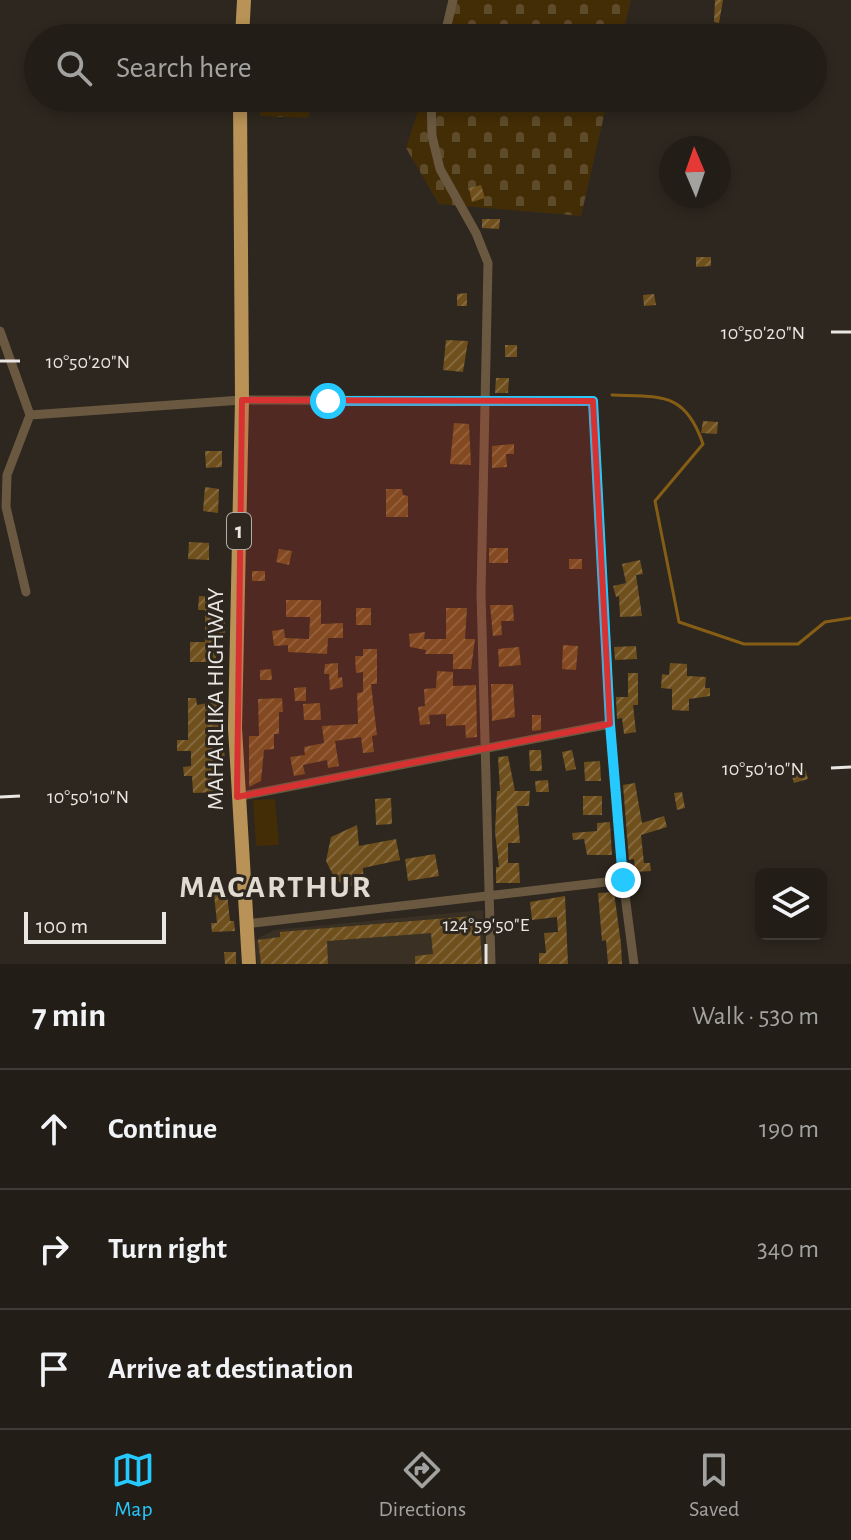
<!DOCTYPE html>
<html lang="en">
<head>
<meta charset="utf-8">
<style>
  :root { --surface:#221d17; --page:#2a2620; --text:#f1f3f6; --muted:#a2a2a1; --line:#3f3b36; --accent:#26c9fe }
  body { margin:0; font-family:"Alegreya Sans",sans-serif; background:var(--page); color:var(--text) }
  .controls { position:absolute; right:24px; bottom:24px; display:grid; overflow:hidden; border-radius:12px; box-shadow:0 4px 12px #0003 }
  .controls button { width:72px; height:72px; display:grid; place-items:center; padding:0; border:0; border-bottom:2px solid var(--line); background:var(--surface); color:var(--text); font:40px sans-serif }
  .compass { position:absolute; left:659px; top:136px; width:72px; height:72px; border-radius:50%; background:var(--surface); box-shadow:0 4px 12px #0003; rotate:358deg }
  .scale { position:absolute; left:24px; bottom:20px; width:142px; box-sizing:border-box; padding-left:8px; border:4px solid #eae6e1; border-top:0; font-size:22px; line-height:28px; white-space:nowrap; color:#eae6e1; -webkit-text-stroke:6px #2d271f; paint-order:stroke }
  .stop { position:absolute; width:24px; height:24px; margin:-18px; border:6px solid #26c9fe; border-radius:50%; background:#fff }
  .stop.end { background:#26c9fe; border-color:#fff; box-shadow:0 2px 8px #0008 }
  .list { margin:0; padding:0; list-style:none }
  h2 { display:flex; justify-content:space-between; align-items:center; height:104px; margin:0; padding:0 32px; font-size:34px }
  h2 small { font-size:26px; font-weight:400; color:var(--muted) }
  .list li { display:grid; grid-template-columns:52px 1fr auto; gap:24px; align-items:center; box-sizing:border-box; height:120px; padding:0 32px; border-top:2px solid var(--line) }
  .list b { display:block; font-size:30px; white-space:nowrap }
  .list em { font-size:26px; font-style:normal; color:var(--muted) }
  .icon { flex:none; width:44px; height:44px; fill:none; stroke:currentColor; stroke-width:2; stroke-linecap:round; stroke-linejoin:round }
  .map { position:relative; flex:none; width:851px; height:964px; overflow:hidden }
  .search { position:absolute; background:var(--surface); box-shadow:0 4px 12px #0003; left:24px; right:24px; top:24px; height:88px; display:flex; align-items:center; gap:20px; box-sizing:border-box; padding:0 28px; border-radius:44px; color:var(--muted); font-size:30px }
  .sheet { height:464px; background:var(--surface) }
  nav { display:flex; justify-content:space-around; align-items:center; box-sizing:border-box; height:112px; border-top:2px solid var(--line); background:var(--surface); font-size:22px; color:var(--muted) }
  nav a { display:grid; justify-items:center; gap:4px }
  nav .on { color:var(--accent) }
  .map>svg:first-child { display:block }
  .built { fill:#3a3124 }
  .cemetery { fill:url(#cemetery-stones) }
  .pitch { fill:#432d06 }
  .lines { fill:none; stroke-linecap:round; stroke-linejoin:round }
  .stream { stroke:#855d15; stroke-width:3 }
  .building { fill:url(#building-hatch) }
  .minor { stroke:#6a5940; stroke-width:9 }
  .trunk { stroke:#b89256; stroke-width:14 }
  .route { stroke:#26c9fe; stroke-width:10 }
  .marked { fill:#d73231; fill-opacity:0.2; stroke:#d73231; stroke-width:6; stroke-linejoin:round }
  .ticks { fill:none; stroke:#eae6e1; stroke-width:3 }
  .labels { text-anchor:middle; dominant-baseline:central; stroke-width:6; stroke-linejoin:round; paint-order:stroke }
  .shield { fill:#2d271f; stroke:#b1ada7; stroke-width:2 }
  .shield-label { font-size:22px; font-weight:bold; fill:#eae6e1 }
  .street-label { font-size:24px; fill:#eae6e1; stroke:#2d271f }
  .district-label { font-size:32px; font-weight:bold; letter-spacing:2px; fill:#e1dad0; stroke:#2d271f }
  .ticks-label { font-size:20px; text-anchor:middle; fill:#eae6e1; stroke:#2d271f; stroke-width:6; stroke-linejoin:round; paint-order:stroke }
</style>
</head>
<body>
<div class="map">
<svg width="851" height="964" viewBox="0 0 851 964">
  <defs>
    <pattern id="cemetery-stones" width="16" height="16" patternUnits="userSpaceOnUse" patternTransform="scale(2)"><rect width="16" height="16" fill="#432d06"/><path d="M2 7V4a2 2 0 0 1 4 0v3zM10 15v-3a2 2 0 0 1 4 0v3z" fill="#5e4b2a"/></pattern>
    <pattern id="building-hatch" width="6" height="6" patternUnits="userSpaceOnUse" patternTransform="scale(2)"><rect width="6" height="6" fill="#6f501d"/><path d="M-1 1l2-2M0 6l6-6M5 7l2-2" fill="none" stroke="#84693e"/></pattern>
  </defs>
  <rect width="100%" height="100%" fill="#2d271f"/>
  <path class="built" d="M483 910 484 964H257L255 940 274 930Z"/>
  <path class="cemetery" d="M449 0H631L622 38H440Z
    M260 98H313L308 118 260 116Z
    M422 98H608L581 216 439 204 406 148Z"/>
  <path class="pitch" d="M275 799 279 845 256 846 253 800Z"/>
  <g class="lines">
    <path class="stream" d="M612 395C660 397 685 391 703 444L655 501 679 622 744 644H798L825 622 851 618"/>
  </g>
  <path class="building" d="M715 0H723L719 23 714 22Z
    M194 30 221 32 220 38H193Z
    M481 185 485 198 472 202 469 188Z
    M482 219H500L499 229 482 228Z
    M696 257H711V266L696 267Z
    M467 293V306H457V294Z
    M654 294 656 305 644 306 643 295Z
    M446 340 468 341 463 372 443 370Z
    M505 345H517V357H505Z
    M496 378H509L508 393H495Z
    M703 421 718 422 717 434 701 433Z
    M454 423 469 424 471 465 450 464Z
    M514 444V454H506L507 467 492 468V446Z
    M205 451H222V467L206 468Z
    M205 487 219 489 218 513 203 511Z
    M386 489H402L403 495 408 496V517H386Z
    M189 542 209 543V560L188 559Z
    M489 548H508V563H489Z
    M279 549 292 551 289 565 276 562Z
    M569 559H582V569H569Z
    M640 560 643 574 636 575 642 616 620 617 619 596 616 597 613 586 626 583 622 564Z
    M252 571H265V581H252Z
    M199 596 215 597 216 616H225V639L216 638V662H190V642H205V610H198Z
    M286 600H321V624L343 623V638H328L327 654 288 652V645L274 646 272 631 284 629 285 638 309 639 310 617H286Z
    M490 605H513L514 621H501L502 635 493 636Z
    M356 608H371V625H356Z
    M446 608H467L465 639H475L471 669H453V654H425L426 650 410 647 409 634 425 632 424 639H446Z
    M563 645 578 646 576 670 562 669Z
    M636 646 637 659 615 660 614 647Z
    M519 647 521 665 499 667 498 649Z
    M363 649H377V684H371L377 735 372 736 374 752 363 753 361 737 335 741 339 766 328 768 327 760 303 765 305 774 294 776 290 757 305 755 304 747 324 743 322 726 358 724 357 693 363 692V672L356 673 355 656H363Z
    M338 663V678L342 677 343 687 330 690 329 674H324L325 664Z
    M670 663 687 664V676L706 677 705 688H710V696L689 699V711L672 710V689L661 688 662 674 669 675Z
    M271 669 272 680H260V670Z
    M437 671 453 672V686L476 685 477 737 466 738 465 725 446 726V714L429 715 430 724 420 725 418 707 425 706 424 689 436 688Z
    M628 673H638V705H633L636 732 624 734 622 718 617 719 616 697H628Z
    M491 684H513L515 717 492 721Z
    M306 687V701H295L294 688Z
    M188 698H196L197 705 223 700 219 746 224 745 225 764H219L220 792 193 793 192 776H184L183 767 191 766V751H177V740H188Z
    M282 698 283 712H279V734H274V749L264 750 261 781 249 787V736H259L258 699Z
    M320 703 321 720H304L303 704Z
    M532 715H541V730L532 731Z
    M529 750H541L542 771H530Z
    M572 750 576 769 566 771 562 752Z
    M508 756 515 791H530L529 806H517L520 843H508V863H519L520 883H496V867H499L495 832 497 791H500L498 757Z
    M600 761 601 781H585L584 762Z
    M805 769 808 779 794 783 791 773Z
    M548 780 549 792H536L535 781Z
    M635 783 642 823 664 816 667 827 641 835 644 863H650L651 871 635 872 634 859 629 860 623 785Z
    M682 792 685 808 677 810 674 793Z
    M583 796H602V815H583Z
    M391 798 392 824 376 825 375 799Z
    M610 822 612 855H587L584 839 573 840 572 833 597 831V823Z
    M357 825 359 846 396 839 400 860 363 868 364 886H346L335 879 326 861 331 837Z
    M435 854 439 876 408 881 405 859Z
    M614 892 621 944 622 964H608L606 940 602 941 598 893Z
    M227 893 230 921H234L235 931 212 932 211 923H217L214 894Z
    M565 896 568 964H539V953H546L544 933 558 932 557 917 532 920 530 902Z
    M473 916 474 932H480L482 964H415V956L433 954 431 933 327 941 328 964H261L258 940 280 937V932Z
    M224 952H236V964H225Z"/>
  <g class="lines">
    <path class="minor" d="M444 38 453 0
      M431 98 432 136 440 169 476 233 488 263 481 593 491 964
      M0 331 30 415 7 475 6 507 26 592
      M30 415 242 400 593 401 610 724 623 880 246 924
      M237 797 610 724
      M623 880 634 964"/>
    <path class="trunk" d="M242 38 244 0
      M240 98 242 400 235 728 249 964"/>
  </g>
  <g class="lines">
    <path class="route" d="M328 401H593L610 724 623 880"/>
  </g>
  <path class="marked" d="M242 400 593 401 610 724 237 797Z"/>
  <path class="ticks" d="M831 332H851M0 361H20M831 768 851 767M0 797 20 796M486 944V964"/>
  <g class="labels">
    <rect class="shield" x="227" y="513" width="24" height="36" rx="6"/>
    <g class="shield-label">
      <text x="239" y="531">1</text>
    </g>
    <g class="street-label">
      <text transform="translate(216 699) rotate(-90)">MAHARLIKA HIGHWAY</text>
    </g>
    <g class="district-label">
      <text x="276" y="887">MACARTHUR</text>
    </g>
  </g>
  <g class="ticks-label">
    <text x="763" y="339">10°50'20"N</text>
    <text x="88" y="368">10°50'20"N</text>
    <text x="763" y="775">10°50'10"N</text>
    <text x="88" y="803">10°50'10"N</text>
    <text x="486" y="931">124°59'50"E</text>
  </g>
</svg>
<div class="controls">
<button><svg class="icon" aria-label="layers" viewBox="0 0 24 24"><path d="M12 4l9 5-9 5-9-5zM3 14l9 5 9-5"/></svg></button>
</div>
<svg class="compass" viewBox="-18 -18 36 36"><path d="M0-13l5 13h-10z" fill="#e53935"/><path d="M0 13l5-13h-10z" fill="#a2a2a1"/></svg>
<div class="scale">100 m</div>
<div class="stop" style="left:328px;top:401px"></div>
<div class="stop end" style="left:623px;top:880px"></div>
<div class="search"><svg class="icon" aria-label="search" viewBox="0 0 24 24"><circle cx="10" cy="10" r="6"/><path d="M15 15l6 6"/></svg>Search here</div>
</div>
<section class="sheet">
<h2>7 min<small>Walk · 530 m</small></h2>
<ul class="list">
<li><svg class="icon" aria-label="ahead" viewBox="0 0 24 24"><path d="M12 20V5M6 11l6-6 6 6"/></svg><div><b>Continue</b></div><em>190 m</em></li>
<li><svg class="icon" aria-label="right" viewBox="0 0 24 24"><path d="M7 20v-9h11M14 6l5 5-5 5"/></svg><div><b>Turn right</b></div><em>340 m</em></li>
<li><svg class="icon" aria-label="arrive" viewBox="0 0 24 24"><path d="M6 21V4h12l-3 4 3 4H6"/></svg><div><b>Arrive at destination</b></div></li>
</ul>
</section>
<nav>
<a class="on"><svg class="icon" aria-label="map" viewBox="0 0 24 24"><path d="M3 6l6-2 6 2 6-2v14l-6 2-6-2-6 2zM9 4v14M15 6v14"/></svg>Map</a>
<a><svg class="icon" aria-label="directions" viewBox="0 0 24 24"><path d="M12 3l9 9-9 9-9-9zM9 14v-3h6M13 9l2 2-2 2"/></svg>Directions</a>
<a><svg class="icon" aria-label="saved" viewBox="0 0 24 24"><path d="M7 4h10v16l-5-4-5 4z"/></svg>Saved</a>
</nav>
</body>
</html>
